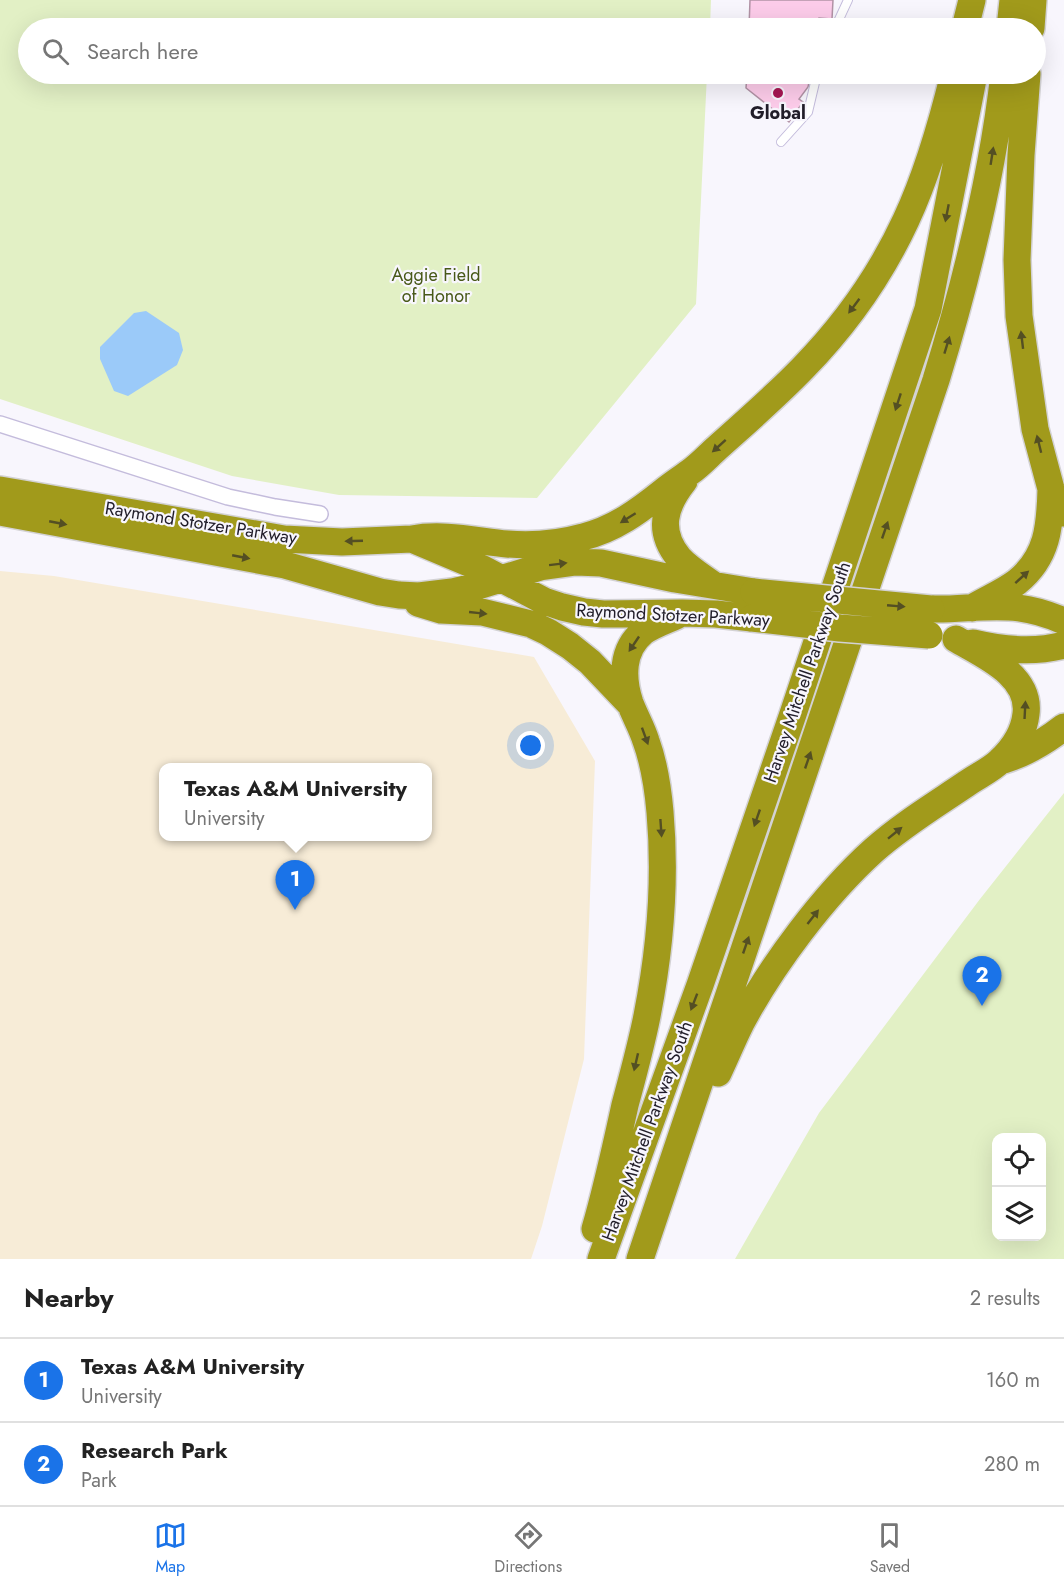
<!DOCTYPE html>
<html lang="en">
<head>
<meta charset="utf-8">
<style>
  :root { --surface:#fff; --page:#f6f6f6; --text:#222; --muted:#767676; --line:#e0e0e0; --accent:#1a73e8 }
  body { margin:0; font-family:Jost,sans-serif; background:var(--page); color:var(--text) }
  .controls { position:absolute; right:18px; bottom:18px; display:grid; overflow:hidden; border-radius:12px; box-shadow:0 6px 24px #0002 }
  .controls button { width:54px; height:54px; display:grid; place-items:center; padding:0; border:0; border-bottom:2px solid var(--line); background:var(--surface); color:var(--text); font:30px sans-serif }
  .you { position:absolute; left:531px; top:746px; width:21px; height:21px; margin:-15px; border:4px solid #fff; border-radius:50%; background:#1a73e8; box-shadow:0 0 0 9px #1a73e833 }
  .badge { display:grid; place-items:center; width:39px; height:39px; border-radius:50%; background:var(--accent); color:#fff; font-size:20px; font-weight:700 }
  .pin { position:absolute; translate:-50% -50px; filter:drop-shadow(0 2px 3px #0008) }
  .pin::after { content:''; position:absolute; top:32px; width:21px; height:18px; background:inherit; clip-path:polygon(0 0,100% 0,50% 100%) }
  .popup { position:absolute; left:159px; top:763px; width:273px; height:78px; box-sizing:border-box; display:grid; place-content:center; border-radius:12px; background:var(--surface); filter:drop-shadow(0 2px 4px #0005); font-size:20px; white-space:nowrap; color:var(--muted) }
  .popup b { font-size:22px; color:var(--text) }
  .popup::after { content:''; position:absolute; left:50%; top:100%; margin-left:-12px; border:12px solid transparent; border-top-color:var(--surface) }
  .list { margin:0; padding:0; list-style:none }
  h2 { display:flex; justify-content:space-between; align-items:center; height:78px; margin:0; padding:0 24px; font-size:26px }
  h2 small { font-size:20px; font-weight:400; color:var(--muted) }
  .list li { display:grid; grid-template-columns:39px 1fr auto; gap:18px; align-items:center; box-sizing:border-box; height:84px; padding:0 24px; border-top:2px solid var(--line) }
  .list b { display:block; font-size:22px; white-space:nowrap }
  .list p { margin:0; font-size:20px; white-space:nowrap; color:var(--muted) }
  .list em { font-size:20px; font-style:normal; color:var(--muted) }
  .icon { flex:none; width:33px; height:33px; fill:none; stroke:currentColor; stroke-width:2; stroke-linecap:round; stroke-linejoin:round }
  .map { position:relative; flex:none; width:1064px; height:1259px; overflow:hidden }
  .search { position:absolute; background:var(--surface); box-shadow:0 6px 24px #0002; left:18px; right:18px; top:18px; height:66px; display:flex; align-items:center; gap:15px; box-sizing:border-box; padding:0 21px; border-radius:33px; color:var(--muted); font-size:22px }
  .sheet { height:246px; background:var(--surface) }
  nav { display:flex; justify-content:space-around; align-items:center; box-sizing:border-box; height:84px; border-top:2px solid var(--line); background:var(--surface); font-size:16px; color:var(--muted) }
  nav a { display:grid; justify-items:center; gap:3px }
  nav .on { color:var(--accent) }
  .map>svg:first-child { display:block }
  .education { fill:#f7ecd7; fill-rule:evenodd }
  .green { fill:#e2f0c5; fill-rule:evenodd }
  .water { fill:#9bcaf9 }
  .building { fill:#fdccea; stroke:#b293a6; stroke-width:1.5 }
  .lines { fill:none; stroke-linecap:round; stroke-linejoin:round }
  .lane-casing { stroke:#c4bcdc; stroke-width:10 }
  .street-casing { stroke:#c4bcdc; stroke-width:18 }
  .highway-casing { stroke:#d3d2d4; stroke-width:30 }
  .lane { stroke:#fff; stroke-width:8 }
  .street { stroke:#fff; stroke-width:15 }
  .highway { stroke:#a19a1b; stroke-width:27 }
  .highway-bridge-casing { stroke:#d3d2d4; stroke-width:30; stroke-linecap:butt }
  .highway-bridge { stroke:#a19a1b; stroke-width:27 }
  .oneway { fill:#544f23 }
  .poi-dot { fill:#a71653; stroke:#f8f6fd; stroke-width:2 }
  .labels { text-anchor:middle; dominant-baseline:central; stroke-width:4.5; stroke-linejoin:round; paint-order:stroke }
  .poi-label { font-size:18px; font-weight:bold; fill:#211d29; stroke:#f8f6fd }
  .park-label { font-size:18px; fill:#485918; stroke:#f8f6fd }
  .street-label { font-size:18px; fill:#211d29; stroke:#f8f6fd }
</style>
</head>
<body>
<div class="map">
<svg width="1064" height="1259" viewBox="0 0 1064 1259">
  <rect width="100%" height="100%" fill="#f8f6fd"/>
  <path class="education" d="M0 571 54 576 534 657 595 761 584 1059 542 1226 531 1259H0ZM163 768H427V836H163Z"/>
  <path class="green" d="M0 0H711L710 28H28V74H707L696 304 537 498 339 495 232 476 0 399Z
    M1064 793V1259H735L819 1113 980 899ZM996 1138H1042V1236H996Z"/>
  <path class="water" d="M146 311 179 333 183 350 177 365 128 396 114 391 100 359V347L134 313Z"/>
  <path class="building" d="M750 0H833L832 19 819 18 818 25 781 24V28H749Z
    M747 74H804L810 78 808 87 799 99 803 102 789 122 746 88Z"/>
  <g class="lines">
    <g class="lane-casing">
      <path id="lane" d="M835 28 848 0
        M781 142 808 112 817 74"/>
    </g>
    <g class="street-casing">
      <path id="street" d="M0 424 228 497 275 507 320 514"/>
    </g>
    <g class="highway-casing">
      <path id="highway" d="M965 28 972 0
        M1010 28 1013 0
        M1031 28 1033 0
        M1027 74 1021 155 1017 260 1019 316 1035 429 1051 489 1064 513
        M684 481C664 506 657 531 679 558 688 568 701 576 712 584
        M0 490 284 539 342 542 412 539 483 569 544 601 562 607 584 612 603 614 682 613 716 614 752 618
        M0 512 285 565 380 592 399 595 419 596 452 592 481 585 540 567 576 562 601 563 675 579 754 592
        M412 539C443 533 476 541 507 544 532 546 558 544 583 537 615 529 639 511 664 491 673 484 682 478 690 472 700 465 708 456 717 448 746 422 776 396 803 368 845 325 881 274 906 220 928 173 942 123 954 74
        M418 603 441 610 482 612 531 624 548 632 570 646 590 662 630 704
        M972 608C987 599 1004 592 1017 582 1048 557 1050 526 1051 489
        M931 609C960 610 990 604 1019 608 1035 610 1050 615 1064 621
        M973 643C1003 650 1034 653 1064 645
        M1004 760C1026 753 1046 741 1064 727
        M718 1073C726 1056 733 1039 741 1023 772 965 824 895 874 850 902 825 935 805 966 784 977 776 991 770 1000 761 1014 748 1024 732 1026 714 1031 675 983 655 956 639
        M595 1229C607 1188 616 1146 625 1105 633 1075 641 1046 647 1016 660 950 666 880 660 812 658 789 654 763 646 741 642 728 635 716 630 703 622 679 621 650 643 632 653 625 665 621 676 616
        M601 1259 700 985 793 714 928 309 974 74
        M640 1259 936 380C967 279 992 179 1004 74"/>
    </g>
    <use href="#lane" class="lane"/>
    <use href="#street" class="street"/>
    <use href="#highway" class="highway"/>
    <g class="highway-bridge-casing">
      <path id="highway-bridge" d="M754 592 931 609
        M752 618 840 628 929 635"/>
    </g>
    <use href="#highway-bridge" class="highway-bridge"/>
  </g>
  <defs><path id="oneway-solid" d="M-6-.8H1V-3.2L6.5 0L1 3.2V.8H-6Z" transform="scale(1.5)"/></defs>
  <g class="oneway">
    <use href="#oneway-solid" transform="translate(992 156) rotate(-81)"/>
    <use href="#oneway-solid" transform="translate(947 213) rotate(101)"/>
    <use href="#oneway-solid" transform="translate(854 306) rotate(127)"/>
    <use href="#oneway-solid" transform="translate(1022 340) rotate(-97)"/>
    <use href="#oneway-solid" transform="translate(947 345) rotate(-73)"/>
    <use href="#oneway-solid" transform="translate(898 402) rotate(108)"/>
    <use href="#oneway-solid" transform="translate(1039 444) rotate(-104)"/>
    <use href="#oneway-solid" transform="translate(719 446) rotate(138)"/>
    <use href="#oneway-solid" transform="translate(628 518) rotate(148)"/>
    <use href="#oneway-solid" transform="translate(58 523) rotate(11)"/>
    <use href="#oneway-solid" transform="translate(885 530) rotate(-71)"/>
    <use href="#oneway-solid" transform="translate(354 541) rotate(178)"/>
    <use href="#oneway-solid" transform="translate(241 557) rotate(11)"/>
    <use href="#oneway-solid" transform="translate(558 564) rotate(-7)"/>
    <use href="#oneway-solid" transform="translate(1022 577) rotate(-42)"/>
    <use href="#oneway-solid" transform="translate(896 606) rotate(5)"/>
    <use href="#oneway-solid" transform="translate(478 613) rotate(6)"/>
    <use href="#oneway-solid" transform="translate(634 644) rotate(124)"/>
    <use href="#oneway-solid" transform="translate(1025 710) rotate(-87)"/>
    <use href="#oneway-solid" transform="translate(645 736) rotate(70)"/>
    <use href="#oneway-solid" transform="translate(808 760) rotate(-71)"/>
    <use href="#oneway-solid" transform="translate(757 818) rotate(109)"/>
    <use href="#oneway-solid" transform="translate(661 828) rotate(86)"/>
    <use href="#oneway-solid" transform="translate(895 833) rotate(-39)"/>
    <use href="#oneway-solid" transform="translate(813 917) rotate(-52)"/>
    <use href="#oneway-solid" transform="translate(746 945) rotate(-71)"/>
    <use href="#oneway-solid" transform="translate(694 1002) rotate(111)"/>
    <use href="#oneway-solid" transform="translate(636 1062) rotate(103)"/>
  </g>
  <circle class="poi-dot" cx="778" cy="93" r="6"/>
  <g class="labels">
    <g class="poi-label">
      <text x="778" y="113">Global</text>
    </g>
    <g class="park-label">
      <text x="436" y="275">Aggie Field<tspan x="436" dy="21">of Honor</tspan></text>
    </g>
    <g class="street-label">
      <text transform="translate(201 523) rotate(9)">Raymond Stotzer Parkway</text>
      <text transform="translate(673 615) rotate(3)">Raymond Stotzer Parkway</text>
      <text transform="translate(807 672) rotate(-71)">Harvey Mitchell Parkway South</text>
      <text transform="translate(647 1131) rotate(-70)">Harvey Mitchell Parkway South</text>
    </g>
  </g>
</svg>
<div class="controls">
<button><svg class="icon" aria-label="locate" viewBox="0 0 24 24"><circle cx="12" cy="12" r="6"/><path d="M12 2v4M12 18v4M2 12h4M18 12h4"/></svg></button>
<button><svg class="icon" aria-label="layers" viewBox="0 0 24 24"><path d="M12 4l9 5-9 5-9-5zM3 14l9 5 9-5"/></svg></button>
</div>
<div class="you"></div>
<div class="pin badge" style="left:295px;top:910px">1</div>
<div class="popup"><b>Texas A&amp;M University</b>University</div>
<div class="pin badge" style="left:982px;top:1006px">2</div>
<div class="search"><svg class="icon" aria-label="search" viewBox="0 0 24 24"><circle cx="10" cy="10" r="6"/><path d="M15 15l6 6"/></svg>Search here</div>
</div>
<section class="sheet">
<h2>Nearby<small>2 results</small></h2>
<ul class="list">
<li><span class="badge">1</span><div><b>Texas A&amp;M University</b><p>University</p></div><em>160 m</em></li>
<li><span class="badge">2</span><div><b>Research Park</b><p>Park</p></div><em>280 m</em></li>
</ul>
</section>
<nav>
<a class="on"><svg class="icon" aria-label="map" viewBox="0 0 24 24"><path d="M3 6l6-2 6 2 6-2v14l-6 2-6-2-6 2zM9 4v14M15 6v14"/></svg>Map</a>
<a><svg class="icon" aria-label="directions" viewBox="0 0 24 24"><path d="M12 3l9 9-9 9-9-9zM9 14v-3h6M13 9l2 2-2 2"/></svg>Directions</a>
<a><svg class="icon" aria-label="saved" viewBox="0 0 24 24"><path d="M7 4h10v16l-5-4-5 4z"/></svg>Saved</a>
</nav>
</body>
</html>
